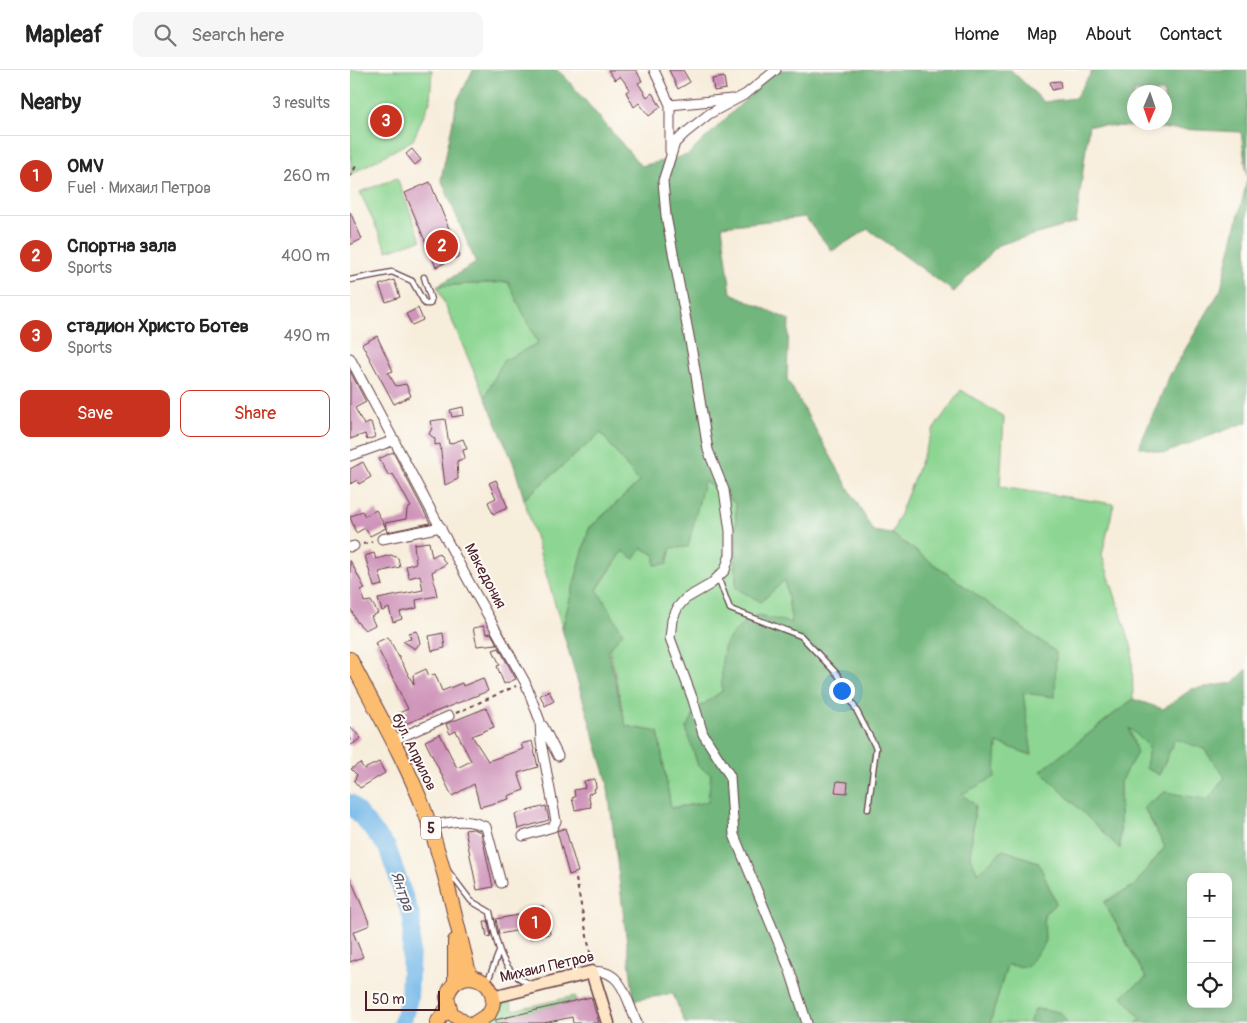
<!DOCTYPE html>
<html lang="en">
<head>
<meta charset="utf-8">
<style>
  :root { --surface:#fff; --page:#f6f6f6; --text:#222; --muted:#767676; --line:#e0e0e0; --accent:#c8321e }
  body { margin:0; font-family:Pangolin,sans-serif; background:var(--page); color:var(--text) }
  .controls { position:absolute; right:15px; bottom:15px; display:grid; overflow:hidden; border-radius:10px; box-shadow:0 2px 12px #0003 }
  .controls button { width:45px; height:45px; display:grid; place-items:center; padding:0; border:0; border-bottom:1px solid var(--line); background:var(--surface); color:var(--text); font:25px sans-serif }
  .compass { position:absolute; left:777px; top:15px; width:45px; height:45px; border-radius:50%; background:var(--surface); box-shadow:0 2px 12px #0003; rotate:182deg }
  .scale { position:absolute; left:15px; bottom:12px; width:75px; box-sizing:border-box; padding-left:5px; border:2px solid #4a1f2b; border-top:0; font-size:14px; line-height:18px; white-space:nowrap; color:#4a1f2b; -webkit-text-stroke:4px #fdfcf7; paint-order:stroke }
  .you { position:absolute; left:491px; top:620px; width:18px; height:18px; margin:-12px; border:4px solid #fff; border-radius:50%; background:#1a73e8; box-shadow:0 0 0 8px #1a73e833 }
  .badge { display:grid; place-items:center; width:32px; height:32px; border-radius:50%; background:var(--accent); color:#fff; font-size:16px; font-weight:700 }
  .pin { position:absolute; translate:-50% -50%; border:2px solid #fff; box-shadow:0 1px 5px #0006 }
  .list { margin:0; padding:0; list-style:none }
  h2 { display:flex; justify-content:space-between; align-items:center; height:65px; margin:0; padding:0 20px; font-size:21px }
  h2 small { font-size:16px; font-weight:400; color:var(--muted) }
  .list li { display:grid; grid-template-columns:32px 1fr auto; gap:15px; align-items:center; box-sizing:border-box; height:80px; padding:0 20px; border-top:1px solid var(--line) }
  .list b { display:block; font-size:19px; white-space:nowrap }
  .list p { margin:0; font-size:16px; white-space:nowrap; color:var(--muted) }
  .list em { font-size:16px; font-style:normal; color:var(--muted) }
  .actions { display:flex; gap:10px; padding:15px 20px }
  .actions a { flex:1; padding:11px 0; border:1px solid var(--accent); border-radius:10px; text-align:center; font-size:18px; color:var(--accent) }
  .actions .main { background:var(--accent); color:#fff }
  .icon { flex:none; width:28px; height:28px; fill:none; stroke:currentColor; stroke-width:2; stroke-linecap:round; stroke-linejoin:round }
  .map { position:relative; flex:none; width:897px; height:953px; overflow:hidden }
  header { display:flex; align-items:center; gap:30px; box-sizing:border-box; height:70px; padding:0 25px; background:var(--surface); border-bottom:1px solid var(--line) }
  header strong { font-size:24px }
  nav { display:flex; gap:28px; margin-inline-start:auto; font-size:18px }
  .search { width:350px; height:45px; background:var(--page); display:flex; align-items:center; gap:12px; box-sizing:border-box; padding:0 18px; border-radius:10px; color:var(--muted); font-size:19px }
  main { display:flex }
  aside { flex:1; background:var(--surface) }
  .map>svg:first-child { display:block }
  .green { fill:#8cd592; stroke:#6b7a5e }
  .forest { fill:#71b67c; stroke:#5e6a54; fill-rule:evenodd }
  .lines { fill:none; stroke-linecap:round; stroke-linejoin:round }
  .river { stroke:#72b7e8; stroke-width:18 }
  .building { fill:#cf94ba }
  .service-casing { stroke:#643e45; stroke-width:7 }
  .minor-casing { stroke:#643e45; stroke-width:11 }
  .secondary-casing { stroke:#643e45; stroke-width:15 }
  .primary-casing { stroke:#643e45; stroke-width:16 }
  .path { stroke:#643e45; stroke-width:2; stroke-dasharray:4 4; stroke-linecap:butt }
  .service { stroke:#fff; stroke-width:4.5 }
  .minor { stroke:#fff; stroke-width:9 }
  .secondary { stroke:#fee5c5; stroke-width:12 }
  .primary { stroke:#fcbd6f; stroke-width:14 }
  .labels { text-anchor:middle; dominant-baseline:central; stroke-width:4; stroke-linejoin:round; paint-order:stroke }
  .shield { fill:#fdfcf7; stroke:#806168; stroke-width:1 }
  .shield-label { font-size:14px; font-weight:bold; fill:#4a1f2b }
  .street-label { font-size:15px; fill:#4a1f2b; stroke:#fdfcf7 }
  .water-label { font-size:16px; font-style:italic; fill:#58546d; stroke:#fdfcf7 }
</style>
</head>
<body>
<header>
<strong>Mapleaf</strong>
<div class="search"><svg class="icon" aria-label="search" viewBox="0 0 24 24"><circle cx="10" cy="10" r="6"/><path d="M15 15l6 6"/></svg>Search here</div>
<nav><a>Home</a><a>Map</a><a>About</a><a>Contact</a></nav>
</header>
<main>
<aside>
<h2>Nearby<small>3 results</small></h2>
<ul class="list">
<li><span class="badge">1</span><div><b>OMV</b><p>Fuel · Михаил Петров</p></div><em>260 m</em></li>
<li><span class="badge">2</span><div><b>Спортна зала</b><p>Sports</p></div><em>400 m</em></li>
<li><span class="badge">3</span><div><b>стадион Христо Ботев</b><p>Sports</p></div><em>490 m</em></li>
</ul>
<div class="actions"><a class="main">Save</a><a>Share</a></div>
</aside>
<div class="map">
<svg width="897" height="953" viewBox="0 0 897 953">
  <rect width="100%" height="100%" fill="#fdfcf7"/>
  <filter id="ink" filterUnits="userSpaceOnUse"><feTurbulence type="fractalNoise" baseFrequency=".02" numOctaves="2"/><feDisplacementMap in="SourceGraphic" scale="10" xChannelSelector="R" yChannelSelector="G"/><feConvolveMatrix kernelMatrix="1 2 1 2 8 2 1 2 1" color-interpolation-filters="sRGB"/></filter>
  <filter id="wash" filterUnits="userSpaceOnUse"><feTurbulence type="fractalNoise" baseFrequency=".0096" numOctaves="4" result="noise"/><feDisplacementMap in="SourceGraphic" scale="20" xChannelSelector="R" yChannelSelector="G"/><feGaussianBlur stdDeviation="1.12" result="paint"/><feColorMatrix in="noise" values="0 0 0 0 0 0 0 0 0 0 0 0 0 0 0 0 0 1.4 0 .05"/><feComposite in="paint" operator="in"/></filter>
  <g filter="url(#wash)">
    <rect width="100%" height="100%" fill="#f7eddb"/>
    <path class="green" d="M0 0H82L80 31 63 70 1 104Z
      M47 108 71 170 37 181 10 122Z
      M158 212 188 273 153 292 135 327 87 216Z
      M611 320 654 347 650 417 764 434 752 485 782 578 783 629 691 701 770 778V711L786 683 779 657 800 676 796 698 809 705 825 668 854 679 875 707 858 730 815 722 794 738 815 777 784 816 754 832 796 908 791 950 786 953H717L710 942 685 939 679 953H640L657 895 695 873 694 844 706 833 688 792 653 780 628 803 620 788 625 735 611 724 647 672 681 685 673 623 706 583 542 464 583 360Z
      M251 362 289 412 239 458 212 558 174 429Z
      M354 411 386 434V518L435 509 442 554 407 545 374 577 372 621 347 639 361 704 358 732 321 738 308 662 276 656 247 520 273 481 292 478 305 485V494H317L321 478Z
      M225 926 226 930 157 947 158 953H139V949L148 935 160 931 163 940Z"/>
    <path class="forest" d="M123 0H207L216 8 291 96 338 85 422 4 420 0H661L694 32 725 28 743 0H897V106L891 62 739 55 726 153 648 175 604 222 518 159 482 181 455 147 372 156 381 223 439 250 437 309 523 461 542 464 706 582 705 627 673 623 682 685 647 673 645 707 612 724 625 735 620 787 628 803 653 780 688 792 706 833 694 844 695 873 677 897 657 895 640 953H335L323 924 284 930 257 710 212 559 239 459 289 412 251 363 174 429 163 392 135 327 153 291 188 273 158 212 87 216 126 193 91 109 107 31ZM784 22H814V52H784ZM354 411 386 434V518L411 532 435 510 442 553 407 545C370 568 371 579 372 621L347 639 336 659 348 696 361 704 358 732 321 738 308 662 276 656 258 580 273 563 247 519 273 481 284 489 292 478 305 485V495L317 494 321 478 338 477Z
      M897 110V352L815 383 789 377 820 305 871 219Z
      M897 599V953H786L791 949 772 926 796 908 754 832 784 816 815 777 794 737 815 722 858 730 875 707 854 679 825 669 809 705 796 698 799 676 779 658 787 683 770 712V779L691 701 783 629 813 639 842 619 883 613ZM841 807H878V934H841Z
      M685 939 710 942 717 953H679Z"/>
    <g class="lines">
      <path class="river" d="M0 733 37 777 62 849 59 928 52 953"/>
    </g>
    <g id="blocks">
      <path class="building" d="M258 0H286L292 11 288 13 297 27 302 23 311 37 299 46 289 33 284 37 276 22 280 19 270 6 265 10Z
        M319 0H333L340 12 328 19Z
        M374 7 376 19 364 21 362 9Z
        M710 11 711 18 702 20 700 12Z
        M62 79 71 90 65 95 56 84Z
        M80 112 110 186 86 197 55 123Z
        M0 142 12 169 0 175Z
        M44 210 50 227 36 232 29 215Z
        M68 238 73 250 62 255 56 244Z
        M27 266 43 301 38 303 46 316 56 314 61 326 44 334 12 274Z
        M0 301 16 332 5 338 14 355 21 352 25 367 17 370 15 364 0 369Z
        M113 337 114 345 102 347 100 340Z
        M95 349 99 374 113 369 117 379 113 380 115 388 107 391 108 409 95 415 90 374 85 375V369L79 364 82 358 80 351Z
        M43 382 80 453 37 462 35 453 56 449 57 439 61 437 43 404 39 406 29 389Z
        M13 392 21 407 9 414 7 410 0 414V399Z
        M146 410 158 438 143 444 138 432 146 428 139 413Z
        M26 440 36 458 20 466 15 458 6 463 0 447 12 441 15 446Z
        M79 472 82 487 89 483 96 494 82 502 87 526 66 530 67 538 50 542 52 549 43 552 39 538 32 541 28 529 73 520 70 505 59 508 56 496 66 493 64 474Z
        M24 483 26 489 41 485 48 488 50 497 29 502 33 515 24 517 15 486Z
        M0 490 15 519 11 520 14 532 21 531 28 543 21 547 25 555 15 560 7 552 0 538Z
        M134 556 136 564 141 563 147 574 127 576 123 558Z
        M67 561 70 573 65 579 53 571 61 569 59 563Z
        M93 563 95 578 82 581 79 566Z
        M38 567 64 615 63 605 76 599 79 606 85 604 92 621 112 613 113 616 133 608 138 621 55 654 49 643 58 639 25 573Z
        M149 578 166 609 154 614 147 596 150 595 143 580Z
        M199 621 204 631 195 636 190 625Z
        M136 638 144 657 122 666 138 691 173 679 171 674 182 671 188 697 168 703 174 720 158 726 159 729 130 737 124 714 102 726 75 671 90 664 107 698 121 691 106 661 100 664 96 654Z
        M0 656 11 668 0 676Z
        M29 692 35 703 10 718 4 711 7 705 1 699 10 693 14 699Z
        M245 709 246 718 244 719 245 722 238 724 241 737 225 740 222 728 225 727 224 720 235 718 234 711Z
        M487 711 498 712 497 723 485 722Z
        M196 736 199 750 168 759 165 744Z
        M215 758 228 802 219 805 207 761Z
        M123 759 131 762 143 817 127 820 115 760Z
        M0 807 20 855 3 862 13 887 0 892Z
        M193 836 200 864 179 869 176 859 149 864 146 849 173 844 172 841Z
        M134 851H138L141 866 137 867Z
        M241 927 249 953H223L222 947 194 953H145V950Z"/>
    </g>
  </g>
  <g filter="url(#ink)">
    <use href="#blocks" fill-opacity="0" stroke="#643e45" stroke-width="1"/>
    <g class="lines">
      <g class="service-casing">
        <path id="service" d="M0 210 42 202 62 211 75 234H80L81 230 74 207
          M368 507 380 539 451 566 488 605 526 678 518 739
          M99 802 121 831 140 842C146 870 150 905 182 914
          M137 913 149 882"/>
      </g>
      <g class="minor-casing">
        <path id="minor" d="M304 0 320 35V81
          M426 0 396 24 359 44 334 64 325 73 313 111 316 146 343 287 358 380 374 420 380 461V485L375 500 361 514 335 529 328 537 322 550 320 568 343 630 353 664 380 706 384 765 439 898 457 953
          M320 35 382 29
          M0 288 118 510 175 612 190 651 191 672 206 751 203 757 173 766
          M0 386 45 370
          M32 469 91 457
          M0 477 4 476
          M193 656 208 686
          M42 671 99 646
          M80 756C100 752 116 747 136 757L151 813
          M242 902C272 897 277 931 287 953"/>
      </g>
      <g class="secondary-casing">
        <path id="secondary" d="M143 927 242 902 258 953"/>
      </g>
      <g class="primary-casing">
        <path id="primary" d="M0 589C25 638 54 687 74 739 94 794 106 851 120 907
          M105 912V871
          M87 953 98 937
          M115 953 101 943 97 927C107 890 157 911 139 944L125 953"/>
      </g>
      <path class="path" d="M0 107 6 96
        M13 474 22 472
        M106 643 166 616
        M226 809 242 892"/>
      <use href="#service" class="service"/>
      <use href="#minor" class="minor"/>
      <use href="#secondary" class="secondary"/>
      <use href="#primary" class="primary"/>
    </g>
  </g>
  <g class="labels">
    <rect class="shield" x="71" y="746.5" width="20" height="23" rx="4"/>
    <g class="shield-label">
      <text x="81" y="758">5</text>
    </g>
    <g class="street-label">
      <text transform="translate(135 506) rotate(62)">Македония</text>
      <text transform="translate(64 682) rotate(64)">бул. Априлов</text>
      <text transform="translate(197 897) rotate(-13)">Михаил Петров</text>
    </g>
    <g class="water-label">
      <text transform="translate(52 821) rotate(71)">Янтра</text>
    </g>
  </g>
</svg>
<div class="controls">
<button>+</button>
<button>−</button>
<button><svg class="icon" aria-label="locate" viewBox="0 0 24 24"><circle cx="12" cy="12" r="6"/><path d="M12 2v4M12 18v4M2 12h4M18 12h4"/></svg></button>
</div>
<svg class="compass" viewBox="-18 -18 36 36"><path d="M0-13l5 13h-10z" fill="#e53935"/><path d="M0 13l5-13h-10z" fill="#767676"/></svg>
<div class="scale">50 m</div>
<div class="you"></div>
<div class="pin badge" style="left:185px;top:853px">1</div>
<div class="pin badge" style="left:92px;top:176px">2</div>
<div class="pin badge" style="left:36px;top:51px">3</div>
</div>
</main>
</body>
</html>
